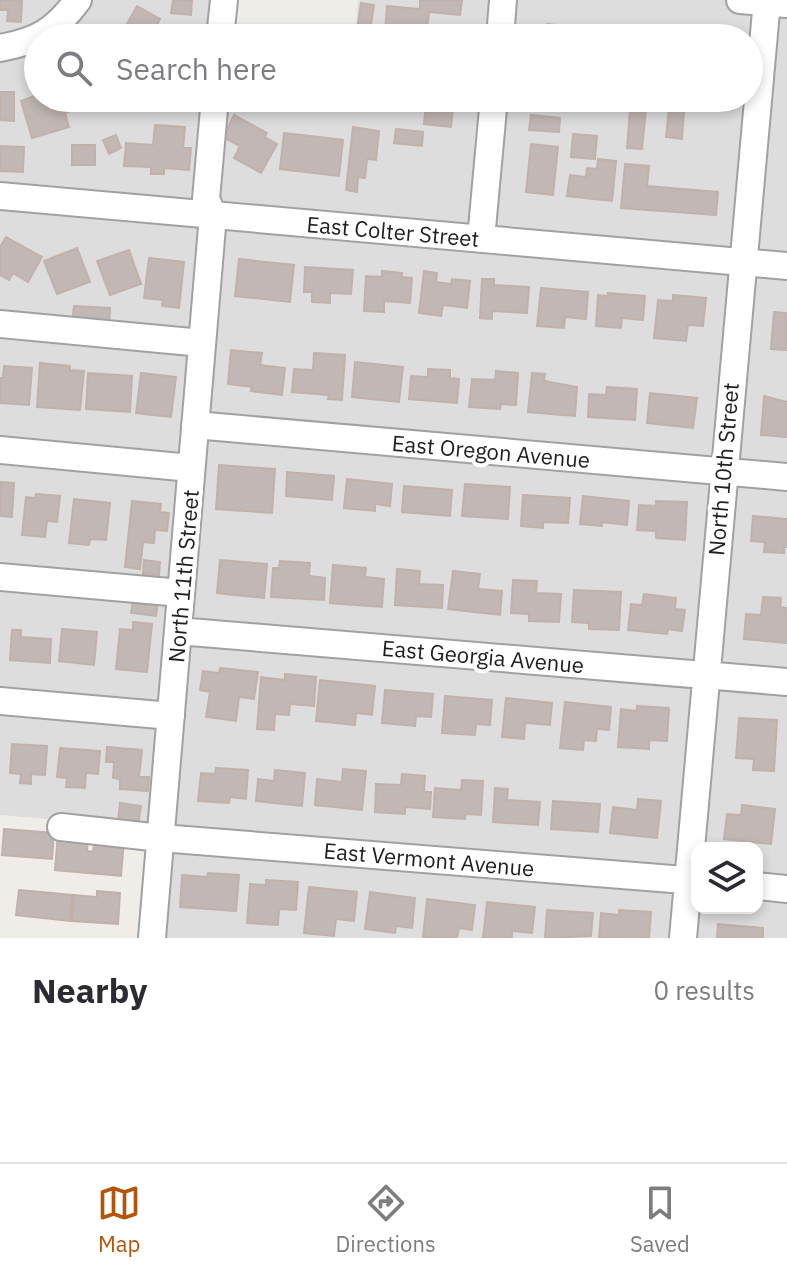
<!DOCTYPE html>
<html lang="en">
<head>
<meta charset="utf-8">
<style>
  :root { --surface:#fff; --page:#f7f7f7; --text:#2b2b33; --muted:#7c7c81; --line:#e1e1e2; --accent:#b45309 }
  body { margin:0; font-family:"IBM Plex Sans",sans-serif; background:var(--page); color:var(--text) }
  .controls { position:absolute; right:24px; bottom:24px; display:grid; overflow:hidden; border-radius:16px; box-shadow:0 4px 12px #0003 }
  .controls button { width:72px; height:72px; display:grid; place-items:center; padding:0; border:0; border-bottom:2px solid var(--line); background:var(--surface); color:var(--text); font:40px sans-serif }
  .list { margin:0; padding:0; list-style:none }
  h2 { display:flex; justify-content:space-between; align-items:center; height:104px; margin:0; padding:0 32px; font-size:34px }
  h2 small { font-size:26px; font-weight:400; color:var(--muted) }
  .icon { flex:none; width:44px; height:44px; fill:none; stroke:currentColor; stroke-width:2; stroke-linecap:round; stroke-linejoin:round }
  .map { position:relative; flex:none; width:787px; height:938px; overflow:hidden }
  .search { position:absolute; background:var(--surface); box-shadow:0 4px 12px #0003; left:24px; right:24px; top:24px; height:88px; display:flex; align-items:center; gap:20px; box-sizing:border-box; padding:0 28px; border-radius:44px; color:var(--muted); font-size:30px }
  .sheet { height:224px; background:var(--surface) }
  nav { display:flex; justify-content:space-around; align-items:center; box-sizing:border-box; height:112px; border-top:2px solid var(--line); background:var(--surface); font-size:22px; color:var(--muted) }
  nav a { display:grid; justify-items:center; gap:4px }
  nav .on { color:var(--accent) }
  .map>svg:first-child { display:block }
  .residential { fill:#dedddd; fill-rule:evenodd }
  .building { fill:#c1b7b4; stroke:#c1b1aa; stroke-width:2 }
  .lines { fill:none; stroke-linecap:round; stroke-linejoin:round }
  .minor-casing { stroke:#a1a1a1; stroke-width:30 }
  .minor { stroke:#fff; stroke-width:26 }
  .labels { text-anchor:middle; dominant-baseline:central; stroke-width:8; stroke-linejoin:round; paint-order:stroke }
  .street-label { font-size:22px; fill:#202020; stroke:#fff }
</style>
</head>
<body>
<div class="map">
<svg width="787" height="938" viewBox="0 0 787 938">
  <rect width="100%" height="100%" fill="#f0ece7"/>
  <path class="residential" d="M0 0H216L213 38H38V98H233L348 106 349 98H749V38H355L358 0H787V938H138L147 827 0 815ZM697 848H757V908H697Z"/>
  <path class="building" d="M0 0H22L21 22 7 21 8 10H0Z
    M173 0H192L191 15 171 13Z
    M420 0H462L460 15 429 12 427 32 411 30 410 34 385 32 387 6 420 9Z
    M361 3 374 5 369 38H356Z
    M137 6 160 19 157 25 172 33 170 38H119Z
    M547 24 573 27 572 38H545Z
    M606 29 627 30V38H583V35L605 37Z
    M0 92H14V121L0 120Z
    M38 95V98H68L72 110 65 113 69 127 32 138 21 101Z
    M631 98H647L642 149 627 148Z
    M670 98H685L682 139 666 137Z
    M426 102 453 105 451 127 424 124Z
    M234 115 267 133 265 137 277 144 261 173 234 158 240 146 223 137Z
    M531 115 560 118 559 132 529 130Z
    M155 125 185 127 183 148H191L189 170 164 168V174H151V167L124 166 126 143 153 145Z
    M353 127 379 131 376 160 367 159 365 178 358 177 357 192 346 190Z
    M396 129 423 132 422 146 394 143Z
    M284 133 343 140 339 176 280 169Z
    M573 134 597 136 595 159 571 157Z
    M116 135 121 148 109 154 103 140Z
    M531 144 558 147 553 195 526 192Z
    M72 145H95V165H72Z
    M0 146 24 147 23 172 0 171Z
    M598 159 616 161 612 201 567 196 570 175 586 177 587 168 597 169Z
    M625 164 649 166 647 186 718 192 716 215 621 208Z
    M6 237 42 257 28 282 13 273 9 280 0 275V247Z
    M77 248 90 282 57 294 44 261Z
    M129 250 141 284 110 295 97 261Z
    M149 258 184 262 179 308 162 306 163 300 144 298Z
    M239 259 294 265 290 302 235 296Z
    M305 267 353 270 351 294 330 293V303L312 302V292H304Z
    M382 271 402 273V277L412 278 410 303 384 301V312L364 311 366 276 382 277Z
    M424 271 437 273 436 282 451 284 452 279 470 281 467 308 443 305 441 316 419 313Z
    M482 279H494V285L529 287 527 313 492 311V319L480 318Z
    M541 288 588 292 586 319 565 317 564 328 537 326Z
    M608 293 645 296 643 320 622 318 621 328 596 326 598 295 608 296Z
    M673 295 706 298 703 326 688 325 686 341 654 338 658 300 673 301Z
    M74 306 110 308 109 326 72 324Z
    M774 312 787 313 786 350 771 349Z
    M231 350 262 353 260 365 285 368 282 395 251 391 252 387 228 384Z
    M314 353 345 355 342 400 328 399 329 395 292 392 294 369 313 370Z
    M355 362 403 367 399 402 352 397Z
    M40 363 70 366V370L84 371 80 410 37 407Z
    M4 366 32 368 29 405 0 403V378H3Z
    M428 369 450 370V378L459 379 457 403 409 399 411 376 428 377Z
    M496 371 518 373 516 405 501 404 500 409 469 407 472 379 495 380Z
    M88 373 132 376 130 412 86 409Z
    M141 373 176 377 171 417 136 413Z
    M532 373 545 374 544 381 577 387 575 416 528 412Z
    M607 387 637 389 635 420 588 417 589 394 606 395Z
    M650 393 697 398 693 428 647 423Z
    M764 396 787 402V437L761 435Z
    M219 465 275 469 272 513 216 509Z
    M287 472 334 476 332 500 286 496Z
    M347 479 392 484 390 506 375 504V511L344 508Z
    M1 482 14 483 12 517 0 516Z
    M465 484 510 487 508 519 462 516Z
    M404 486 452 490 450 516 402 512Z
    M36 494 60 496 57 522 47 521 45 537 22 535 26 497 35 498Z
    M523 495 570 498 568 523 543 522V528L521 526Z
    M583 496 629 501 627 525 602 522V526L580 524Z
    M74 499 110 503 106 540 90 539 89 545 69 543Z
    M132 501 161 504 160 512 169 513 167 531 155 530 154 543 143 542 140 569 125 567Z
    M656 501 687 502 685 540 656 538V531L637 530 639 505 656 506Z
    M753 516 787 519V547H784V553L764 552 765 542 751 541Z
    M144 560 160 562 159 575 143 574Z
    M220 560 267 564 264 598 217 593Z
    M280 561 310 563 309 576 325 578 324 600 271 597 273 568H279Z
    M333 565 366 568 365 577 384 579 382 607 330 603Z
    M397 569 420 571 419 584 443 585 442 608 395 605Z
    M453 571 480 574 478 589 502 591 500 615 448 609Z
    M513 580 537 581 536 593 561 594 559 622 529 621V614L511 613Z
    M574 590 621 592 619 630 589 629V623L572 622Z
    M134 594 158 596 156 616 131 613Z
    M644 594 676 598 675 609 685 610 682 631 668 629 667 634 628 630 631 604 642 605Z
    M763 597 781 598 780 607 787 608V643L744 639 746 614 761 615Z
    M133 622 152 624 147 672 116 669 120 629 133 630Z
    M62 629 97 632 94 665 59 661Z
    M12 630H21V637L51 639 50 663 10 660Z
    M220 668 258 672 254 699 239 697 236 721 206 717 210 692 200 690 203 671 219 673Z
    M285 674 316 677 314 706 290 704 289 715 275 714 274 730 257 729 261 677 285 680Z
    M320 680 375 686 372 715 356 713 355 725 316 721Z
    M385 690 433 694 431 717 416 716 415 726 382 723Z
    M445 696 492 700 490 725 476 724 475 735 442 733Z
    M506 698 552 703 550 725 525 723 524 739 502 737Z
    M565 702 611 707 609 730 597 729 596 741 584 740 583 750 560 748Z
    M637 706 669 708 667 741 649 740V749L618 747 621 709 637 711Z
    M739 718 777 720 774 771 753 770 754 759 736 758Z
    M12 744 47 746 45 775 31 774V784L20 783 21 774 10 773Z
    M107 747 142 750 139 777H149L148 791 120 789V779L113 778 114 762H106Z
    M60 748 100 751 98 774 86 773 85 788 66 787 67 778 57 777Z
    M216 768 248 770 246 799 230 797 229 803 198 801 201 773 215 774Z
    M343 769 366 771 362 810 315 805 317 779 342 782Z
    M275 770 305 773 302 806 256 801 258 779 274 781Z
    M402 774 425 776 424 792H431L430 809 405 807V814L375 812 376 784 401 785Z
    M462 780 483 781 481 815 465 814V819L433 817 435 788 461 790Z
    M495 788 508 789 507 800 540 802 538 825 493 822Z
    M638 799 661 801 657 838 610 833 613 807 637 810Z
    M553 801 600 804 598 832 551 829Z
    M120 803 141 806 138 825 118 823Z
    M742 805 775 809 771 844 724 839 727 814 741 815Z
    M4 829 54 833 52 859 2 855Z
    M58 834 88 837 87 851 93 852 95 837 124 840 121 876 55 870Z
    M208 873 239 875 236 911 180 907 182 875 207 877Z
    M266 880 298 882 296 910 279 909 278 925 247 923 250 884 266 885Z
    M309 887 357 892 354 921 336 919 334 936 304 933Z
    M19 890 72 895 70 921 16 915Z
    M97 891 120 893 118 924 72 921 74 895 97 897Z
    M370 892 415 898 412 928 396 926 395 933 365 929Z
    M427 899 475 905 472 930 459 928 457 938 423 937Z
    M487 902 535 907 532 933 512 931V938H483Z
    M547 910 593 913 591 936 545 938Z
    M619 910 651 912 649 938H599L601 913 619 915Z
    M718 924 763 928V938H717Z"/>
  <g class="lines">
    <g class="minor-casing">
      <path id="minor" d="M740 0 787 4
        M220 38 224 0
        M500 38 503 0
        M0 48C38 41 55 31 78 0
        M0 196 787 266
        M481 239 494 98
        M0 324 202 343
        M195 425 787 477
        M0 450 191 468
        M0 577 181 593
        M178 631 787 682
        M0 701 171 716
        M61 827 161 838 697 881
        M757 886 787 889
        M152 938 213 215 206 199 215 98
        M683 938 767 0"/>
    </g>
    <use href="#minor" class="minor"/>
  </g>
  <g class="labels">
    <g class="street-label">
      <text transform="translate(393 231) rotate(5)">East Colter Street</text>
      <text transform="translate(491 451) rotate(5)">East Oregon Avenue</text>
      <text transform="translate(723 469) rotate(-85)">North 10th Street</text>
      <text transform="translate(183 576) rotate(-85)">North 11th Street</text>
      <text transform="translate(483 656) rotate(5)">East Georgia Avenue</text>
      <text transform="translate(429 859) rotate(5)">East Vermont Avenue</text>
    </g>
  </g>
</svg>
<div class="controls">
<button><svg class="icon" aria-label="layers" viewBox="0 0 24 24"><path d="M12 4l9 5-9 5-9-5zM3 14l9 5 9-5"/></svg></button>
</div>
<div class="search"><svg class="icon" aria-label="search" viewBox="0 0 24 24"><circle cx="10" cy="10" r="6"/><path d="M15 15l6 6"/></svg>Search here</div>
</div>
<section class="sheet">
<h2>Nearby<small>0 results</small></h2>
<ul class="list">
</ul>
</section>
<nav>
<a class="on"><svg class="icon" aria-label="map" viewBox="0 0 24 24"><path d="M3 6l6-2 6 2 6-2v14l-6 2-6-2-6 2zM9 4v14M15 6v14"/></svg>Map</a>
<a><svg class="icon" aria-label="directions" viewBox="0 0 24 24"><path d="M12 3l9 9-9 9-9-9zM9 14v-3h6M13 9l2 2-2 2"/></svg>Directions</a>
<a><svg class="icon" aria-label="saved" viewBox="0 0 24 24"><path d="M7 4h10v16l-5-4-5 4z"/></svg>Saved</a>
</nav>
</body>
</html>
